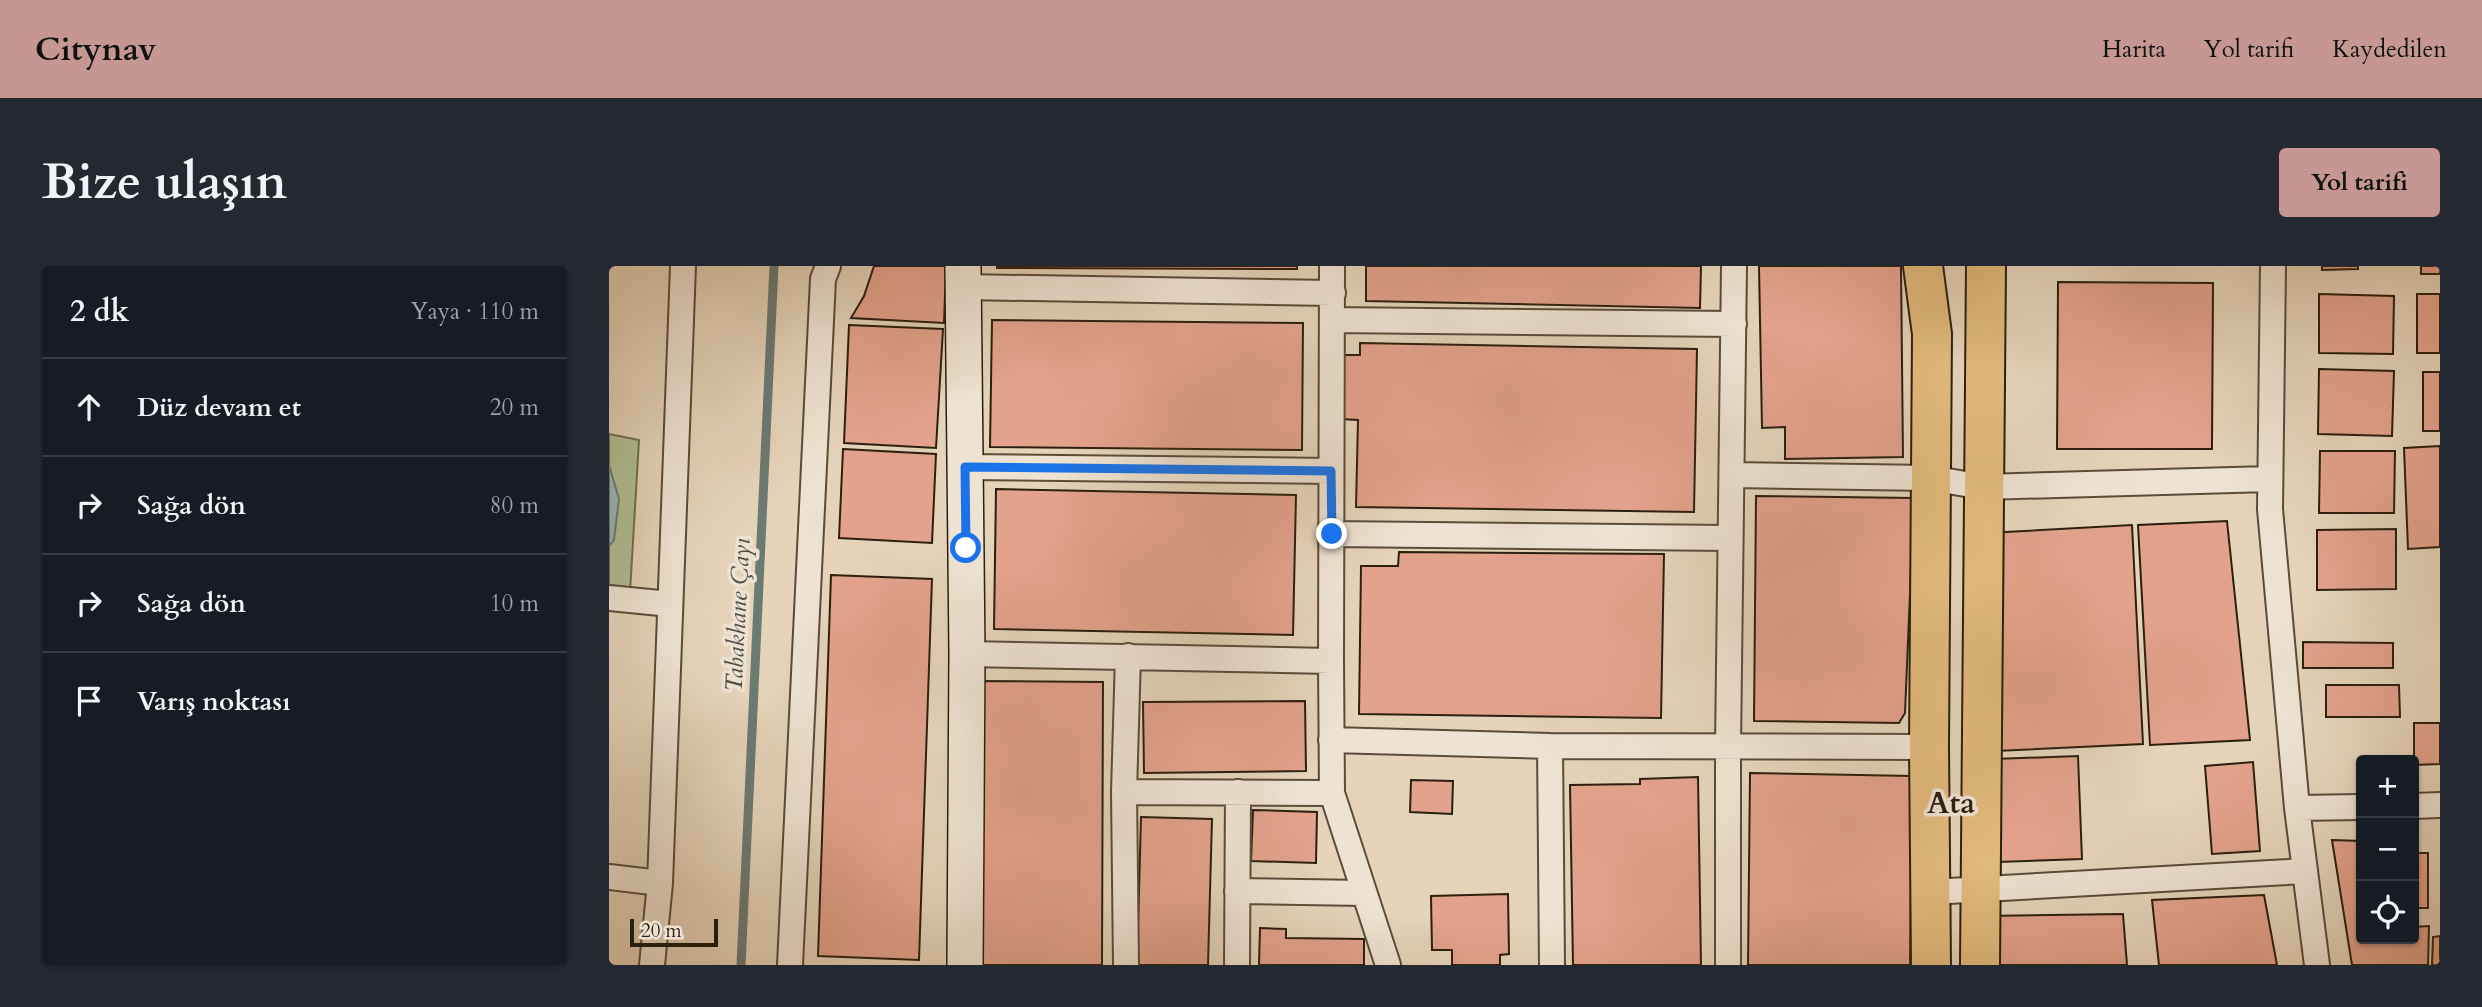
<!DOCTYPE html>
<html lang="tr">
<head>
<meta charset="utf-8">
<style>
  :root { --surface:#171b24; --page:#242831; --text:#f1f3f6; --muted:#9ea1a6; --line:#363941; --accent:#c59692 }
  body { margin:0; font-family:Cardo,serif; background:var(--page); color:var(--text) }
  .controls { position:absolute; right:21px; bottom:21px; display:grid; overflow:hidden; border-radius:7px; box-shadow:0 2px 5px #0004 }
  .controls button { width:63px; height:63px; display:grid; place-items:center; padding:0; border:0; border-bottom:2px solid var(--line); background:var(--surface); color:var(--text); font:35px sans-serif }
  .scale { position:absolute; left:21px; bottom:18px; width:88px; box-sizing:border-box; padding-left:7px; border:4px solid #2b1f0e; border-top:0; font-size:19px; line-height:24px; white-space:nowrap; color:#2b1f0e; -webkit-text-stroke:5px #eee3d2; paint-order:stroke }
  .stop { position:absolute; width:21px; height:21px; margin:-16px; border:5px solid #1a73e8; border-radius:50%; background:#fff }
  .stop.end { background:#1a73e8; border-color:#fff; box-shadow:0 2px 7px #0008 }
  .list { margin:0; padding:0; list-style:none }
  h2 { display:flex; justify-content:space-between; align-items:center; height:91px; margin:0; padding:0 28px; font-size:30px }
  h2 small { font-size:23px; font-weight:400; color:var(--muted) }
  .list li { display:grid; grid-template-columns:46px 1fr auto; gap:21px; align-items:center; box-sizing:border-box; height:98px; padding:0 28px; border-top:2px solid var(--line) }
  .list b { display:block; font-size:26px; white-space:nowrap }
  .list em { font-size:23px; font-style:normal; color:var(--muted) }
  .icon { flex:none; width:38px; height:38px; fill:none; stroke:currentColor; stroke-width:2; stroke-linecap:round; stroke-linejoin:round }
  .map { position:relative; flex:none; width:1831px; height:699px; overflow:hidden; border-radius:7px }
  header { display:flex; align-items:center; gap:42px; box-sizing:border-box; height:98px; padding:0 35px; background:var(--accent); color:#111 }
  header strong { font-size:33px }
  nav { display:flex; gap:38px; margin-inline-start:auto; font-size:24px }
  .intro { display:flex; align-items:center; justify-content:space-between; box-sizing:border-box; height:168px; padding:0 42px }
  h1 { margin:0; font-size:49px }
  .button { padding:18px 32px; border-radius:7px; background:var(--accent); color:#111; font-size:24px; font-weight:700 }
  main { display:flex; gap:42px; padding:0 42px }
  aside { flex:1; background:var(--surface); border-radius:7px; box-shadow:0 2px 5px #0004 }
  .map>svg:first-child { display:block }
  .green { fill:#b0be93; stroke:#6e6e50; stroke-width:2 }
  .water { fill:#98b6b8; stroke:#6c7a74; stroke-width:2 }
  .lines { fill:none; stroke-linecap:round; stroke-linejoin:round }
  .stream { stroke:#6c7a74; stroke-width:9 }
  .building { fill:#e3a28c; stroke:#2b1f0e; stroke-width:2 }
  .street-casing { stroke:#5a4c39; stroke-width:28 }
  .secondary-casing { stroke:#2b1f0e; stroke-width:38 }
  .primary-casing { stroke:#2b1f0e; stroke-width:42 }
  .street { stroke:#eee3d2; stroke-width:24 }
  .secondary { stroke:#eee3d2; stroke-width:35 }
  .primary { stroke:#e2ba7d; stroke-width:38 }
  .route { stroke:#1a73e8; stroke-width:9 }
  .labels { text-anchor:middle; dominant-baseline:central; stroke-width:7; stroke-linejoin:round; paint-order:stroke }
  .water-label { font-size:24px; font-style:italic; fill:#4c4c41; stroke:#eee3d2 }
  .district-label { font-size:30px; font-weight:bold; fill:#2b1f0e; stroke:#eee3d2 }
</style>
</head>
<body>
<header>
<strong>Citynav</strong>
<nav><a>Harita</a><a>Yol tarifi</a><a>Kaydedilen</a></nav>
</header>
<div class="intro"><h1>Bize ulaşın</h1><a class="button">Yol tarifi</a></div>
<main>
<aside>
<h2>2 dk<small>Yaya · 110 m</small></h2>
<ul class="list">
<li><svg class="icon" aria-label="ahead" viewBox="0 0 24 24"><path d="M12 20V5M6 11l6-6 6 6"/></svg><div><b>Düz devam et</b></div><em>20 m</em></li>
<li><svg class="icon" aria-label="right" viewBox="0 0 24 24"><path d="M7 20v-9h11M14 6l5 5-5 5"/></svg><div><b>Sağa dön</b></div><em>80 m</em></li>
<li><svg class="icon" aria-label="right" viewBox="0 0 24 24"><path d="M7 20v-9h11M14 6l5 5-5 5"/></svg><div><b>Sağa dön</b></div><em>10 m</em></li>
<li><svg class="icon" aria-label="arrive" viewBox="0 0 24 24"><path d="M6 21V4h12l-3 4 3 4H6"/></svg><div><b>Varış noktası</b></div></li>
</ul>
</aside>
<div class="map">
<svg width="1831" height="699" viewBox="0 0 1831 699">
  <rect width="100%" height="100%" fill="#e5d4ba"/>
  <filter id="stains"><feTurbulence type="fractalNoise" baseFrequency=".00286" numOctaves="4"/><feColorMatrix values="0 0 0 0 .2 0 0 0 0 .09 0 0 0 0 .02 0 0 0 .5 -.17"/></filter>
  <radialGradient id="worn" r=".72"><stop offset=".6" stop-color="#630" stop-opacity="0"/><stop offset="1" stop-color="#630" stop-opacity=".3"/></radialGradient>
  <path class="green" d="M0 168 30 174 21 326 0 322Z"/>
  <path class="water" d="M0 199 10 233 5 274 0 280Z"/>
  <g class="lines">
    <path class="stream" d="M132 699 165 0"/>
  </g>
  <path class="building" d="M265 0H337L335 57 242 52 255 30Z
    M388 0H688V3L388 2Z
    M757 0H1092L1091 42 757 35Z
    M1150 0H1292L1294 191 1176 193V161L1153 162Z
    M1713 0H1749V3L1713 4Z
    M1812 0H1831V8H1812Z
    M1449 16 1604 17 1603 183H1448Z
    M1710 28 1785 30 1784 88 1710 87Z
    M1808 28H1831V87H1808Z
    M383 54 694 57 693 184 381 181Z
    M240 59 334 63 327 182 235 177Z
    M751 77 1088 83 1085 246 747 241 749 154 731 153 732 89H751Z
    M1710 103 1785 105 1783 170 1709 168Z
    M1814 106H1831V165H1814Z
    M1831 180V281L1799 283 1795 182Z
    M234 183 327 188 323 277 230 272Z
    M1711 185H1786L1785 247H1710Z
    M387 223 687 229 684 369 385 363Z
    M1147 230 1305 232 1296 447 1290 457 1145 455Z
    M1618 255 1641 474 1541 479 1529 259Z
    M1523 259 1534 478 1387 485 1378 267Z
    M1787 263V323L1708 324V264Z
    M790 286 1055 288 1052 452 750 448 752 300H789Z
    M222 309 323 313 310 694 209 690Z
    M1694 376 1784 377V402H1694Z
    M370 415 494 416 493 699H370Z
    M1717 419H1790L1791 451H1717Z
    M696 435 697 505 535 507 534 436Z
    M1805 457H1831V498L1805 499Z
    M1469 490 1473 593 1389 596 1385 493Z
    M1644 496 1651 585 1603 588 1596 500Z
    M1141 507 1303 510 1301 699H1139Z
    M1089 511 1092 699H964L961 519 1031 518V513Z
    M802 514 844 515 843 548 801 546Z
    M644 544 708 546 707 597 642 595Z
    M532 551 603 553 599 699H528Z
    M1723 574 1752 575V673H1805V661L1820 660 1819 699H1743Z
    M1805 587H1819V642H1805Z
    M899 628 900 688 891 689V699H843V684H823L822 630Z
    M1655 629 1668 699H1550L1543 634Z
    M1514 648 1518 699H1376L1375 650Z
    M651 662 677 663V672L755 673V699H650Z
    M1831 670V699H1823L1824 671Z"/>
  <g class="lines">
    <g class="street-casing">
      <path id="street" d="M723 0 722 395 723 527 779 699
        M1664 0 1661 243 1688 542 1708 699
        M354 21 724 27
        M723 54 1125 58
        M356 201 722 205
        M1123 209 1321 212 1374 221 1660 213
        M723 268 1121 272
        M0 332 61 338
        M358 388 722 395
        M722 474 941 480 1320 481
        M941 480 943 699
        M515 526 723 527
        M1805 540 1831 539
        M1688 542 1752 541
        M0 611 51 617
        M628 625 755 627
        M1322 626 1696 605
        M43 699 51 617 74 0
        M181 699 214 13 219 0
        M517 699 515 526 519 390
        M628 699 629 526
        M1119 699V481L1125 0"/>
    </g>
    <g class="secondary-casing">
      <path id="secondary" d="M354 0 358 388 356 699"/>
    </g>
    <g class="primary-casing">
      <path id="primary" d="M1314 0 1323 68 1320 481 1322 699
        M1371 699 1377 0"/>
    </g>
    <use href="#street" class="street"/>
    <use href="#secondary" class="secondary"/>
    <use href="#primary" class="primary"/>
  </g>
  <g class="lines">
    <path class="route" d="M357 282 356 201 722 205 723 268"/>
  </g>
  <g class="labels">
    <g class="water-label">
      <text transform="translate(129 349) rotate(-87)">Tabakhane Çayı</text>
    </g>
    <g class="district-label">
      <text x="1342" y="537">Ata</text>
    </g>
  </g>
  <rect width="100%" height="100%" filter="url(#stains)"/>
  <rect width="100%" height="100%" fill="url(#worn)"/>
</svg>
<div class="controls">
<button>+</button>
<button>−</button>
<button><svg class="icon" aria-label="locate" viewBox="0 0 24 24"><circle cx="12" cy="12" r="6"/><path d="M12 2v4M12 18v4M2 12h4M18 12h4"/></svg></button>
</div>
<div class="scale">20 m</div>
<div class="stop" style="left:357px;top:282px"></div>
<div class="stop end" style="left:723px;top:268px"></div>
</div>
</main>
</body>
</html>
